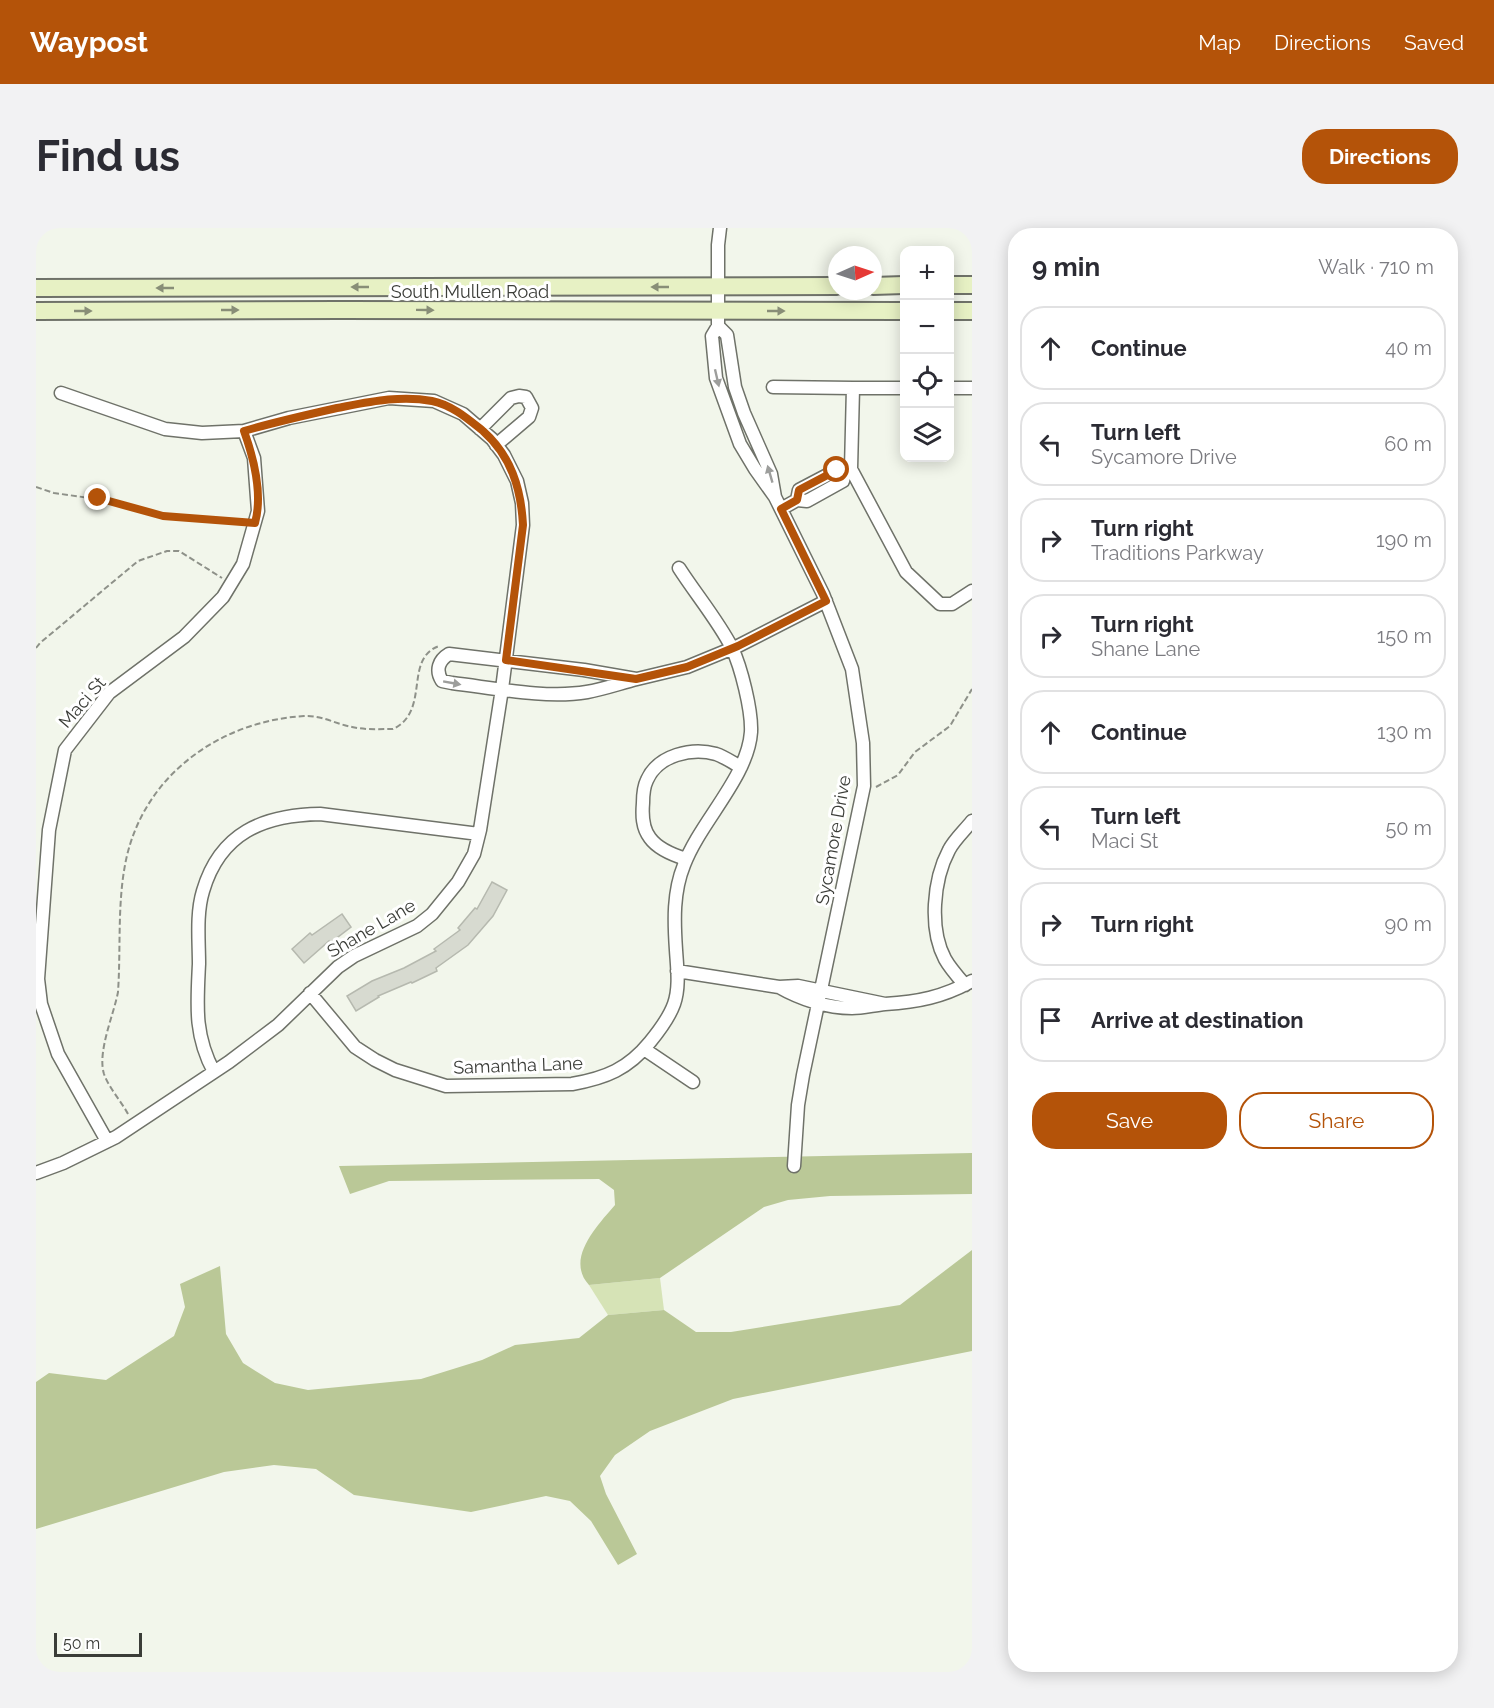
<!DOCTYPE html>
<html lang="en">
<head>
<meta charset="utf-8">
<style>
  :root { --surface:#fff; --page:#f2f2f3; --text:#2b2b33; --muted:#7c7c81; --line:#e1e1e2; --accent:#b45309 }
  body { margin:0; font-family:Raleway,sans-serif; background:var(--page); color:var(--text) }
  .controls { position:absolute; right:18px; top:18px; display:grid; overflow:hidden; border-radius:12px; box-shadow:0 3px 15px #0003 }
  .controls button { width:54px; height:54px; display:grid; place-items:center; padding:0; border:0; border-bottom:2px solid var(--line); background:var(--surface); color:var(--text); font:30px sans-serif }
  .compass { position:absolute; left:792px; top:18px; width:54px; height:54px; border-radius:50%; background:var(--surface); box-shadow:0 3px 15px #0003; rotate:87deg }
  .scale { position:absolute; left:18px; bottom:15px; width:88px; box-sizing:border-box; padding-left:6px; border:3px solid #3b3d38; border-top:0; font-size:16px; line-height:21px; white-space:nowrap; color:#3b3d38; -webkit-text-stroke:4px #fff; paint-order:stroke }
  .stop { position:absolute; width:18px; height:18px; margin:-14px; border:4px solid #b45309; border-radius:50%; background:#fff }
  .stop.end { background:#b45309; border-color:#fff; box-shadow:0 2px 6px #0008 }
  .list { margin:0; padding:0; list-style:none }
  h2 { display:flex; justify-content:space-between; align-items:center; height:78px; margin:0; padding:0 24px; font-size:26px }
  h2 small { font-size:20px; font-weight:400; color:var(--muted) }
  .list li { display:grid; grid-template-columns:39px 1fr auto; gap:18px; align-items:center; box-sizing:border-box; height:84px; margin:0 12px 12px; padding:0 12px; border:2px solid var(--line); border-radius:24px }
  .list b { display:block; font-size:22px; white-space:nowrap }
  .list p { margin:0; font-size:20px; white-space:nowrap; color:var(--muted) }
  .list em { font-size:20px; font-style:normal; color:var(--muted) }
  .actions { display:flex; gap:12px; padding:18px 24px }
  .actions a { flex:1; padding:14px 0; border:2px solid var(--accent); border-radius:24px; text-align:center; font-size:21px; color:var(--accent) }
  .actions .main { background:var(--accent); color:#fff }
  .icon { flex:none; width:33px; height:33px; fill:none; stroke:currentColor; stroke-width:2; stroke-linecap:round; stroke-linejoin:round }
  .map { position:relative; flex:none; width:936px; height:1444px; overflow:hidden; border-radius:24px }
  header { display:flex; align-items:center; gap:36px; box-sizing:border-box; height:84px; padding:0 30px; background:var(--accent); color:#fff }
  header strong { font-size:28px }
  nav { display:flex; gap:33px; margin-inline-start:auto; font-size:21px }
  .intro { display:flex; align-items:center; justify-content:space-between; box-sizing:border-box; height:144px; padding:0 36px }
  h1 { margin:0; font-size:42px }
  .button { padding:15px 27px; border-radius:24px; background:var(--accent); color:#fff; font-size:21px; font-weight:700 }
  main { display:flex; gap:36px; padding:0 36px }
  aside { flex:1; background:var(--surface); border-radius:24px; box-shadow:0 3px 15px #0003 }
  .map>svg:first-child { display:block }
  .green { fill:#d6e3b6 }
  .forest { fill:#bac897 }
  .building { fill:#d7dad0; stroke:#b6b9af; stroke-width:1.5 }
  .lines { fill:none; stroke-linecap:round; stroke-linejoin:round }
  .street-casing { stroke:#6f7269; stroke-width:15 }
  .secondary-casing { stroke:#6f7269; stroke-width:20 }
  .path { stroke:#8e9189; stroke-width:2; stroke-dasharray:6 3; stroke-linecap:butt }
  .street { stroke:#fff; stroke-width:12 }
  .secondary { stroke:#e7f1c4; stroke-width:16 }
  .oneway { fill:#888e77 }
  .oneway2 { fill:#9d9e9c }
  .route { stroke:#b45309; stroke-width:8 }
  .labels { text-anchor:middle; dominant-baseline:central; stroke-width:6; stroke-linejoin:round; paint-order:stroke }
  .street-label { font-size:18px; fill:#3b3d38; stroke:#fff }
</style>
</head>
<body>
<header>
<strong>Waypost</strong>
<nav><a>Map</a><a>Directions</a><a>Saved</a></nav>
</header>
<div class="intro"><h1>Find us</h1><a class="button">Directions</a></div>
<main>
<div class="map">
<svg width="936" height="1444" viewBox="0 0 936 1444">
  <rect width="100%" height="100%" fill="#f2f6eb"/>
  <path class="green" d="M624 1050 628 1082 572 1087 553 1057Z"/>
  <path class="forest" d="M936 925V966L794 968 752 972 728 979 624 1050 553 1057C529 1031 561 998 579 977L578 962 563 951 353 953 314 966 303 938Z
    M936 1022V1123L697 1171 614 1203 579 1227 564 1248 570 1266 601 1326 582 1337 555 1293 534 1273 510 1268 435 1284 318 1267 280 1241 238 1237 188 1244 0 1301V1154L13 1145 70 1152 138 1108 149 1079 144 1056 184 1038 190 1106 207 1135 239 1155 272 1162 385 1151 446 1132 479 1117 543 1110 572 1087 628 1082 660 1104H695L864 1077Z"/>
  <path class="building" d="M456 654 471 662 457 688 432 717 400 740 401 743 376 755 375 754 342 768 343 769 320 783 311 768 336 753 368 740 400 723 398 721 424 702 422 700 439 680 441 681Z
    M306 686 315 699 294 715 293 713 268 735 256 721 274 705 276 707Z"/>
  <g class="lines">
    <g class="street-casing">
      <path id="street" d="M682 98 691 107 699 159 708 185 735 246 739 269 719 241 704 216 680 150 676 108 682 98V17L684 0
        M737 159 817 160
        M914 160H936
        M444 201 475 170 483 168 490 169 496 180 493 189 460 217
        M815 241 870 344 904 376H916L936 363
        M739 269 787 366 816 441 827 515 828 558 767 847 762 877 758 938
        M761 272 763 262 801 242 809 244
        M745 281 761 272 771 273 807 253 809 244 815 241 817 160H868
        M601 451C585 455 568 461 551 464 510 471 458 460 416 455L406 453C399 442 403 432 413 426L548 442 600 451H601L651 439 702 418 790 373
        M650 631C637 627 622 621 614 610 606 600 606 587 607 575 607 568 608 558 611 552 622 527 656 519 680 526 689 529 697 535 705 539
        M641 743 743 759
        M929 757C922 749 914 740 909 731 893 701 897 652 913 622 918 612 929 602 936 593
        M762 758 849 776C838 777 827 780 816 780 791 780 764 771 743 759Z
        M274 765 319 819 339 832 359 842 410 858 536 856C570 850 592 841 614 814 623 803 633 790 638 776 644 759 641 739 640 722 638 693 637 664 648 637 664 594 712 549 715 504 716 482 705 439 696 420 683 394 659 365 643 340
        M849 776C882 774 907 769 936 753
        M608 821 657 854
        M178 844C158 807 161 777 163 736 163 713 160 686 167 663 184 605 227 587 284 586L443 606
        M71 913 22 826 5 776 2 751 13 602 29 522 73 465 148 409 187 369 207 336 222 283 218 230 208 203
        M0 945 27 935 80 909 193 834 242 797 302 739 318 728 381 698 396 686 422 654 438 626 444 602 466 461 487 297 486 275 481 253 468 227 456 211 427 186 398 173 353 170 253 190 208 203 166 205 129 201 25 165"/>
    </g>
    <g class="secondary-casing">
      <path id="secondary" d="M914 57H936
        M837 58 868 57
        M0 60 801 58
        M0 83 303 82 868 83
        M914 83H936"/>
    </g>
    <path class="path" d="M0 259 18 265 82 274 127 288 207 294
      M0 420 4 415 102 333 131 323H143L186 350
      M840 559 862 547 879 524 914 498 936 461
      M92 886C85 873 73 860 68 846 61 824 78 786 82 764 85 720 81 675 90 632 108 547 184 493 268 488 285 487 300 496 316 499 329 502 344 501 357 501 395 483 367 431 403 418"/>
    <use href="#street" class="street"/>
    <use href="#secondary" class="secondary"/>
  </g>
  <defs><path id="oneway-solid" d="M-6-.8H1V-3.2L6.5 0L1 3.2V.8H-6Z" transform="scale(1.5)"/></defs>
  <g class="oneway">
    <use href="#oneway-solid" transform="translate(324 59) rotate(180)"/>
    <use href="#oneway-solid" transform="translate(624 59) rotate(180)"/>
    <use href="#oneway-solid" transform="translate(129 60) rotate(180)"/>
    <use href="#oneway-solid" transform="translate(194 82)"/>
    <use href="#oneway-solid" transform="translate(389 82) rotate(1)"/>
    <use href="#oneway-solid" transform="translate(47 83)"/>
    <use href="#oneway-solid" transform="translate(740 83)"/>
  </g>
  <g class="oneway2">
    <use href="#oneway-solid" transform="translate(681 150) rotate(77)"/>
    <use href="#oneway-solid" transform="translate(734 246) rotate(-106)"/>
    <use href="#oneway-solid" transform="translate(416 455) rotate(10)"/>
  </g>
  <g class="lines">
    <path class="route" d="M62 270 127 288 219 295C227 266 218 231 208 203 239 194 270 187 301 180 333 174 364 167 396 173 416 177 432 191 447 203 475 228 485 260 487 297L470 432 600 451 651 439 702 418 790 373 745 281 761 272 763 262 801 242"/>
  </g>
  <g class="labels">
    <g class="street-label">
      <text x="434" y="63">South Mullen Road</text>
      <text transform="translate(46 474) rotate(-49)">Maci St</text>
      <text transform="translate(797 612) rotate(-80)">Sycamore Drive</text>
      <text transform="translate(335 700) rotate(-30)">Shane Lane</text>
      <text transform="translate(482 837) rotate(-2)">Samantha Lane</text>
    </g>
  </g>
</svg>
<div class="controls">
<button>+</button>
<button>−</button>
<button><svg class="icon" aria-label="locate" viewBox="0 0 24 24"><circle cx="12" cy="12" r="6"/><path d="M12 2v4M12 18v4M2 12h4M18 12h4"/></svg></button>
<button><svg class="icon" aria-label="layers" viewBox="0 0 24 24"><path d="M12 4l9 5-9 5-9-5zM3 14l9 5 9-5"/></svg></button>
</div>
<svg class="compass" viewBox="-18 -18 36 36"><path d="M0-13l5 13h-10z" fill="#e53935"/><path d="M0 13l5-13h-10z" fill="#7c7c81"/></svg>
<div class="scale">50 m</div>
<div class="stop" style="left:801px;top:242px"></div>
<div class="stop end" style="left:62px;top:270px"></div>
</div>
<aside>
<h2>9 min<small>Walk · 710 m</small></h2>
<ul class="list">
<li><svg class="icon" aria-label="ahead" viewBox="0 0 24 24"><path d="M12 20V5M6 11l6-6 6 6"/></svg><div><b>Continue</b></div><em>40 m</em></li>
<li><svg class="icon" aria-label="left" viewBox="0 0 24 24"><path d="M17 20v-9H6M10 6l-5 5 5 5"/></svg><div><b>Turn left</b><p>Sycamore Drive</p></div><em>60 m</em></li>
<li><svg class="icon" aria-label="right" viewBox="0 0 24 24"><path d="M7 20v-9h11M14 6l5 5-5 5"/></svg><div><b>Turn right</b><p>Traditions Parkway</p></div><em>190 m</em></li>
<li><svg class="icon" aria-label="right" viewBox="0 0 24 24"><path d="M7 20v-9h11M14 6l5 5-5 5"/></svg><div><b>Turn right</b><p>Shane Lane</p></div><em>150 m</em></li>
<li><svg class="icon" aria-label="ahead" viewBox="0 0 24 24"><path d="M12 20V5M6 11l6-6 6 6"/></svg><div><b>Continue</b></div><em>130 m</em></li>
<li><svg class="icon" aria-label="left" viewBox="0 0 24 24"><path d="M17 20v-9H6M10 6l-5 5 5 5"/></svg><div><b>Turn left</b><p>Maci St</p></div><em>50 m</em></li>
<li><svg class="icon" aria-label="right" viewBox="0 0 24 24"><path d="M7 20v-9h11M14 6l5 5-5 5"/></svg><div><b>Turn right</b></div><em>90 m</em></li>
<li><svg class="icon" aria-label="arrive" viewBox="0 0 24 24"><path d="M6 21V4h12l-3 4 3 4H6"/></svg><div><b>Arrive at destination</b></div></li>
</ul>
<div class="actions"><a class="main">Save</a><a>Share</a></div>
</aside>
</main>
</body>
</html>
